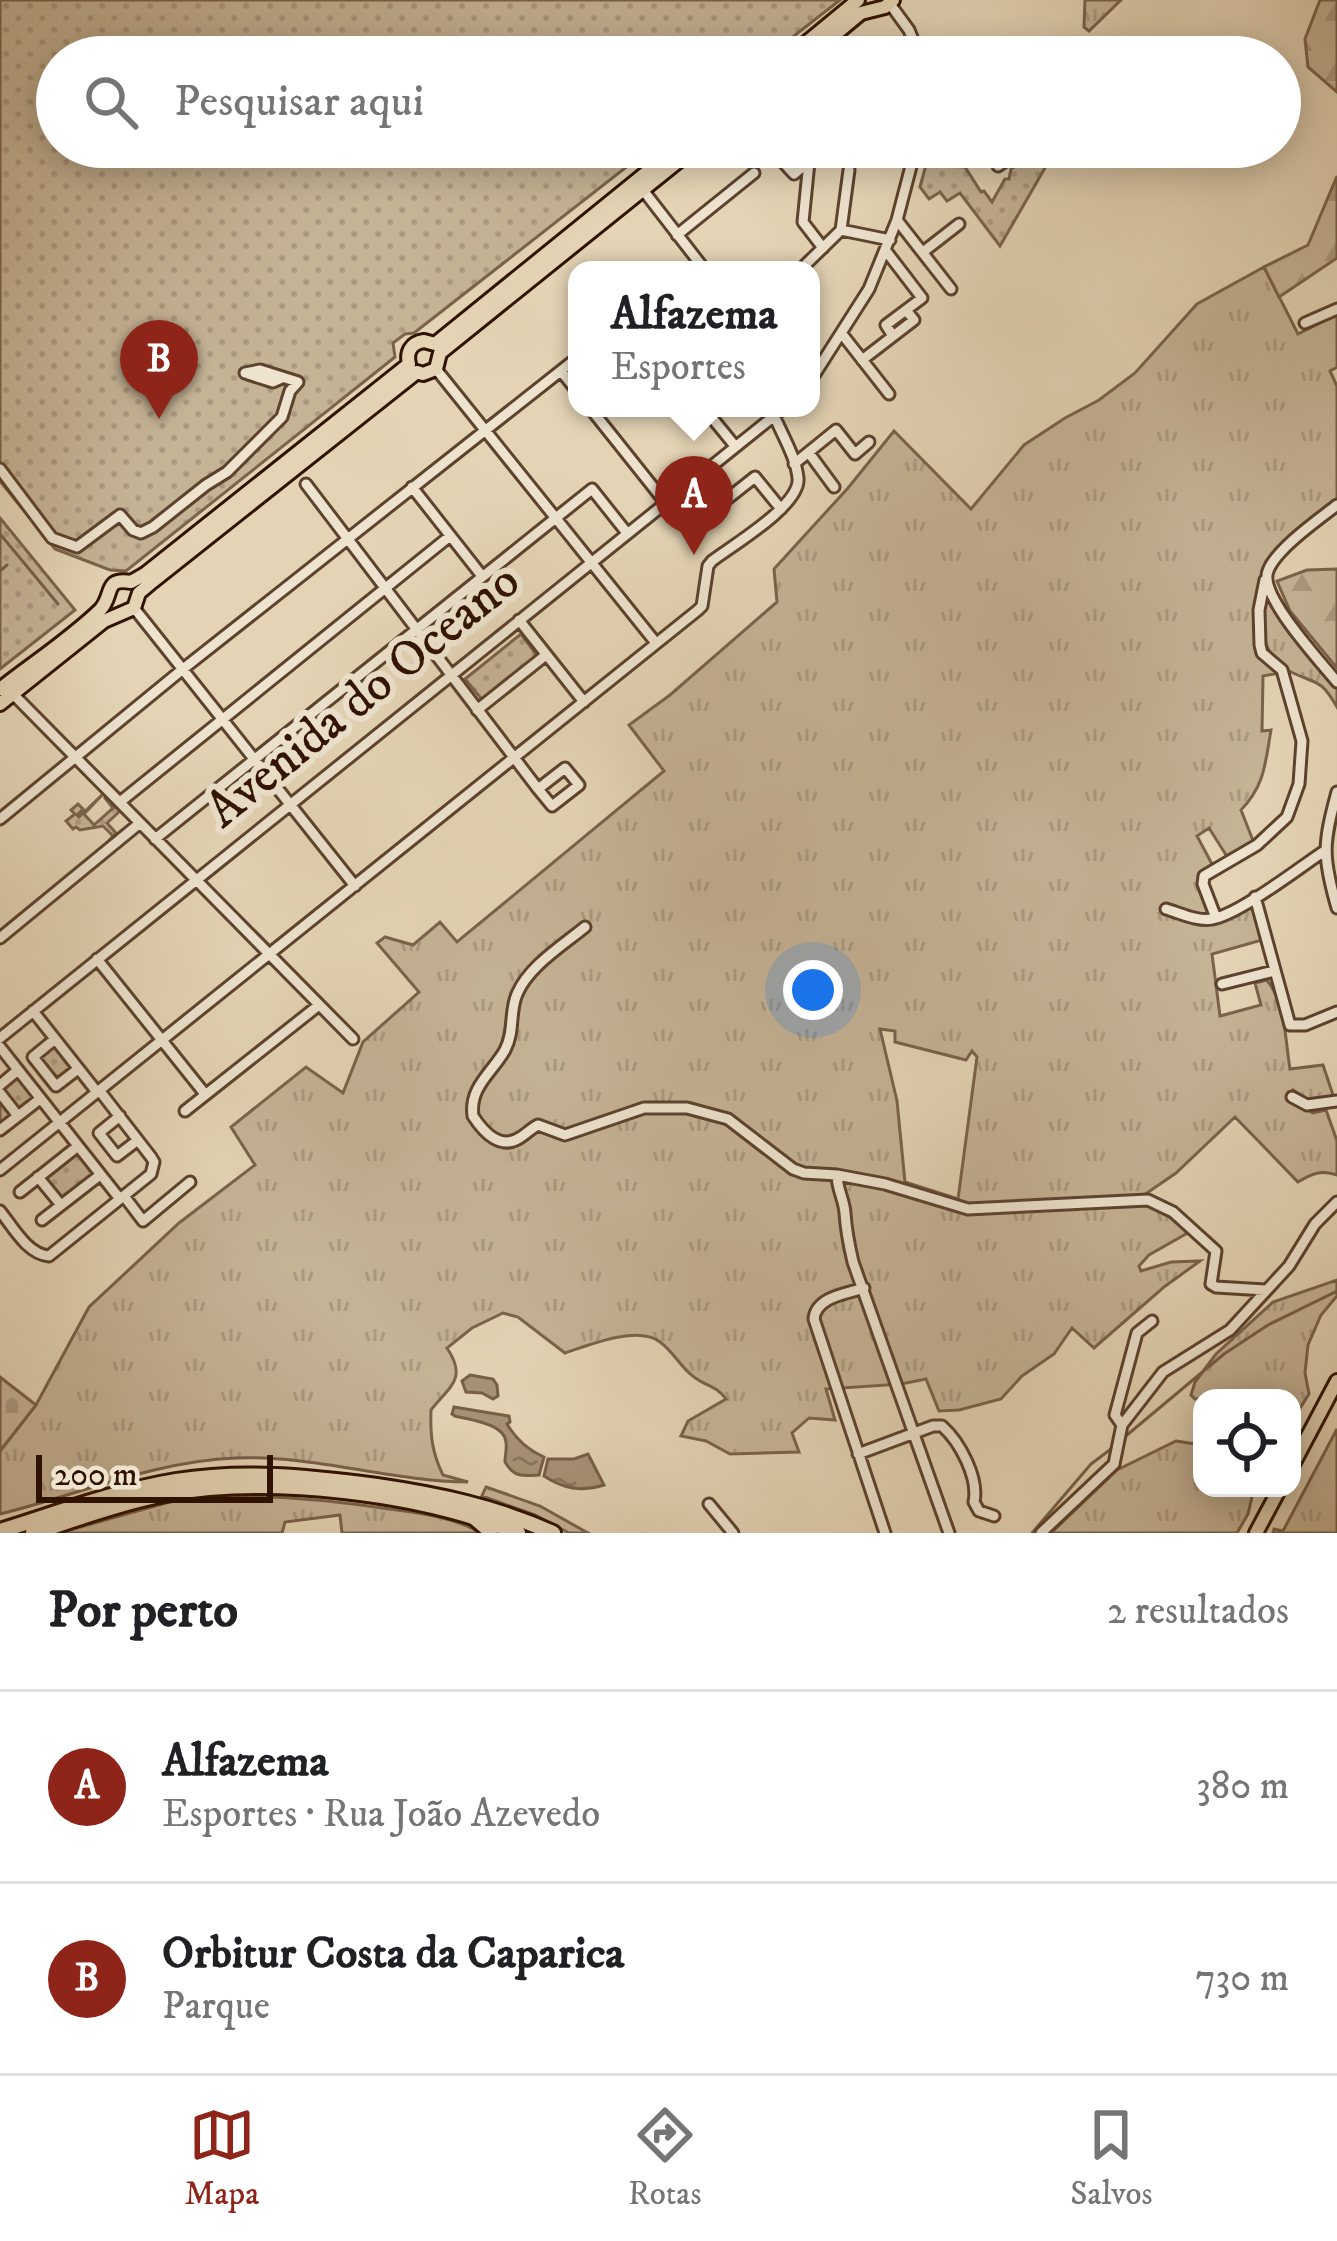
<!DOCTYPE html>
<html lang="pt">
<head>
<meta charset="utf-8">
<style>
  :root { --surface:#fff; --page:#f6f6f6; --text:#202124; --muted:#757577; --line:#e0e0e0; --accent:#8f2418 }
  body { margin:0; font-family:"IM FELL DW Pica",serif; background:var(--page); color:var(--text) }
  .controls { position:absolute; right:36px; bottom:36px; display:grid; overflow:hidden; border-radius:24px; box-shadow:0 6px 30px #0003 }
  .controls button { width:108px; height:108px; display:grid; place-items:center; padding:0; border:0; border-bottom:3px solid var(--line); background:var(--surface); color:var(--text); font:60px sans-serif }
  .scale { position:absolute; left:36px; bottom:30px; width:237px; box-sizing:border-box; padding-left:12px; border:6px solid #301200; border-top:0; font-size:33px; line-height:42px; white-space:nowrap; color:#301200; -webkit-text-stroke:9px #ede3cf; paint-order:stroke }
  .you { position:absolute; left:813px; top:990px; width:42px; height:42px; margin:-30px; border:9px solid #fff; border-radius:50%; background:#1a73e8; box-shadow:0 0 0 18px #1a73e833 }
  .badge { display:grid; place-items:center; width:78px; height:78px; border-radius:50%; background:var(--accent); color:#fff; font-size:39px; font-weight:700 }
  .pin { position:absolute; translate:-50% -99px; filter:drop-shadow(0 3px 6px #0008) }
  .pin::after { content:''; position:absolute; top:63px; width:42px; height:36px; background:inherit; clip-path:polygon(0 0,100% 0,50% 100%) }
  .popup { position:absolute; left:568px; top:261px; width:252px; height:156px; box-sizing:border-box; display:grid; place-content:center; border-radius:24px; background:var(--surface); filter:drop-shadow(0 3px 9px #0005); font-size:39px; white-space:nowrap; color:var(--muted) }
  .popup b { font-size:45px; color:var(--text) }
  .popup::after { content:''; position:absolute; left:50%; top:100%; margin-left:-24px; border:24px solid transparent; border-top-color:var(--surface) }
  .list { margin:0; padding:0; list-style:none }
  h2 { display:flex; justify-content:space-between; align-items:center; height:156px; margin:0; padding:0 48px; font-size:51px }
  h2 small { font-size:39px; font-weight:400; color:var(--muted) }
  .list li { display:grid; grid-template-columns:78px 1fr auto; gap:36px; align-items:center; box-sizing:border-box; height:192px; padding:0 48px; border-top:3px solid var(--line) }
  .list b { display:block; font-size:45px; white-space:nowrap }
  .list p { margin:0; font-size:39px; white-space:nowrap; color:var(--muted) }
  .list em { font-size:39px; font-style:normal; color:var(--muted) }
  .icon { flex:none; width:66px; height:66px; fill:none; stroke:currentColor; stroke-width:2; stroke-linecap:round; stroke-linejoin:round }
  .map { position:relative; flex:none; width:1337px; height:1533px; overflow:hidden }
  .search { position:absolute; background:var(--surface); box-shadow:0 6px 30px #0003; left:36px; right:36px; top:36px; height:132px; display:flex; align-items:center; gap:30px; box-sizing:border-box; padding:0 42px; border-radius:66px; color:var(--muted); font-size:45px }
  .sheet { height:540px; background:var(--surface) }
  nav { display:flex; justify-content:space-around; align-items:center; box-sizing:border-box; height:168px; border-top:3px solid var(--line); background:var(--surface); font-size:33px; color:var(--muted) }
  nav a { display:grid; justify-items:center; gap:6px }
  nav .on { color:var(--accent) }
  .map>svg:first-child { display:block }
  .grass { fill:url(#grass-tufts); stroke:#7a624b; stroke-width:3; fill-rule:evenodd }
  .forest { fill:url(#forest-firs); stroke:#7a624b; stroke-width:3 }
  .cemetery { fill:url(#cemetery-stones); stroke:#7a624b; stroke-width:3 }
  .park { fill:url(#park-dots); stroke:#7a624b; stroke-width:3 }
  .water { fill:url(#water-ripples); stroke:#775f47; stroke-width:3 }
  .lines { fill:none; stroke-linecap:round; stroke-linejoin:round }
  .stream { stroke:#775f47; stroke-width:3 }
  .minor-casing { stroke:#5d422d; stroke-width:15 }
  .major-casing { stroke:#301200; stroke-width:18 }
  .highway-casing { stroke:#301200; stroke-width:20 }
  .minor { stroke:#ede3cf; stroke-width:9 }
  .major { stroke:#e4d4b5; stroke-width:12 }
  .highway { stroke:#e4d4b5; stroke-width:14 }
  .labels { text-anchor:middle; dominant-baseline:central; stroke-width:12; stroke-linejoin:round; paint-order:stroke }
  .street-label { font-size:51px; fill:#301200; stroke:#ede3cf }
</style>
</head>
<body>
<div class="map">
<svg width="1337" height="1533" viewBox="0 0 1337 1533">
  <defs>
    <pattern id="grass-tufts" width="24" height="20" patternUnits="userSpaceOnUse" patternTransform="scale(3)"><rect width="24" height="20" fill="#c5b396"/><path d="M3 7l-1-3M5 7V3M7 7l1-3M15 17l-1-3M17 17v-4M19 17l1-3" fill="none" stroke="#aa9980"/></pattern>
    <pattern id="forest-firs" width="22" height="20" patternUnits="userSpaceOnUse" patternTransform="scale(3)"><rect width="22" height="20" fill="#c5b396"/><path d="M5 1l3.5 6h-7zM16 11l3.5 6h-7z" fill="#aa9980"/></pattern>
    <pattern id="cemetery-stones" width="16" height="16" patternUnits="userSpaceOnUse" patternTransform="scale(3)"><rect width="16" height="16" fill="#c5b396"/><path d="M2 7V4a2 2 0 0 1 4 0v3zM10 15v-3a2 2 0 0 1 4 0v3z" fill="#aa9980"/></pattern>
    <pattern id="park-dots" width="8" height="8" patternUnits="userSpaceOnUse" patternTransform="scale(3)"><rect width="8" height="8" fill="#c5b396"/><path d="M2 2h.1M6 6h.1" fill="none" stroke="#aa9980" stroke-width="1.8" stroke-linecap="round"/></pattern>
    <pattern id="water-ripples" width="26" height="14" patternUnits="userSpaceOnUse" patternTransform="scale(3)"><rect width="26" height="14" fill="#a79277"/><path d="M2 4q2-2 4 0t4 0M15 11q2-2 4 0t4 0" fill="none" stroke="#88765f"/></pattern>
  </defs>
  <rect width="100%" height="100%" fill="#e4d4b5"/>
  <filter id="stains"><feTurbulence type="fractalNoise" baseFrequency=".00167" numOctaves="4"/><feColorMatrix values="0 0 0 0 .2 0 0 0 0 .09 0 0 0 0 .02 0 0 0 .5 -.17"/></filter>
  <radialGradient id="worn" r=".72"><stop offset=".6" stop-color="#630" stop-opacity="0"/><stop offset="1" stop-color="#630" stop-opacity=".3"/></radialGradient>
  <path class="grass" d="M1085 0H1121L1089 31 1084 27Z
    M1264 267 1298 334 1337 314V367L1330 371 1337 386V498L1266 561 1259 594 1256 649 1263 660 1279 673 1263 676 1262 731 1271 730C1265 764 1265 785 1241 810L1254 843 1228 858 1209 828 1197 836 1213 866 1200 877 1199 888 1208 913 1202 915 1165 905 1211 924 1251 904 1262 940 1212 954 1220 1016 1261 1005 1255 983 1267 980C1286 1005 1285 1039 1290 1069L1323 1065 1334 1098 1311 1102 1293 1090 1288 1099 1313 1113 1326 1110 1337 1141V1175C1322 1169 1311 1174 1298 1182L1235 1117 1176 1173 1144 1195V1204L1162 1209 1193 1230 1149 1255 1139 1266 1141 1271 1171 1262 1200 1261 1164 1287 1094 1348 1072 1328 1054 1354 1022 1376 1001 1399 959 1410 939 1411 926 1379 901 1384 826 1389 835 1420 809 1418 792 1433 799 1452 730 1454 706 1441 681 1436 688 1421 726 1399C717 1386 706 1386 694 1377 681 1368 673 1351 660 1342 637 1325 589 1345 565 1353L518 1317 503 1313 472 1328 447 1348C468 1379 449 1387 431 1410 430 1434 432 1453 443 1475L468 1482C389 1481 314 1455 236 1458 154 1461 78 1495 0 1514V1451L36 1405 89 1307 179 1223 255 1165 231 1127 306 1067 343 1093 363 1042 419 992 377 943 385 937 413 945 440 922 457 942 664 771 629 725 670 695 777 602 774 569 848 488 894 431 971 509 1024 445 1065 418 1099 400 1135 373 1197 304ZM880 1029 895 1031V1042L966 1060 972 1051 977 1057 958 1199 905 1182 897 1101Z
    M1267 594 1337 689V707C1320 678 1318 685 1291 672 1261 657 1258 623 1267 594Z
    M1337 1280V1296L1321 1315 1308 1345 1305 1373 1309 1394 1292 1421V1398L1195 1399 1191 1395 1195 1382 1216 1354 1273 1302Z
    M1337 1429V1533H1273L1274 1529 1283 1531Z
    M1176 1441 1202 1445V1488H1254L1248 1514 1237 1533H1051L1117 1470Z
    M486 1487 540 1506 588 1533H569L535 1515 482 1496Z
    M217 1496C275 1495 331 1500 389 1509 419 1513 454 1517 481 1533H342L340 1515 285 1522 282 1533H59L173 1501Z"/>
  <path class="forest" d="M1320 0H1337V92L1308 67 1305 39Z
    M1337 176V258L1279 297 1264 267 1308 245Z
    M1337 569V668L1290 611 1277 581 1307 570Z"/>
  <path class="cemetery" d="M0 1377 36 1405 0 1451Z"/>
  <path class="park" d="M0 0H840L767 57H57V147H652L414 333 405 334 393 343 395 357 126 571 110 570 55 549 0 481Z
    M1047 147 1053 154 1000 246 960 193 947 201 940 192 929 199 920 187 926 165 965 167 981 192 984 191 992 202 1005 179H1009L1011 169Z
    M0 518 75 610 0 669Z
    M521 634 539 658 484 702 465 679Z
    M104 793 84 814 94 825 113 808 105 798 107 796 121 810 107 823 116 833 115 836 106 844 113 836 103 826 80 830 76 827 73 829 66 821 75 814 71 810 78 804 83 809 77 815 79 817Z
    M55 1039 78 1069 56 1086 33 1057Z
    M18 1070 40 1099 0 1130V1085Z
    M80 1149 98 1172 62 1200 44 1176Z"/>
  <path class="water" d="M470 1375 493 1379 497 1385 498 1396 493 1399 482 1393 466 1392 462 1381Z
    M454 1407 509 1416 510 1422 507 1424C516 1439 528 1450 544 1457L539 1475C524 1476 514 1478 505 1462 505 1456 507 1449 506 1442 504 1423 469 1420 455 1416L452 1414Z
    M588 1454 604 1485C581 1492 564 1489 544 1476L548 1459H574Z"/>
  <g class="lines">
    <path class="stream" d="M0 534 58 604
      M0 571 7 565
      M1127 1435 1224 1354 1268 1325 1337 1291
      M1032 1533 1091 1464 1111 1449"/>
    <g class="minor-casing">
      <path id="minor" d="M890 4 909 30 920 57
        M769 147 794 174 826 147
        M809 162 803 222 823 248
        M998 166 1026 147
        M643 190 705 270
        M897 220 951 289
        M841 230 849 170
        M677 235 754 173
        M886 251 922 298 906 310
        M923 252 959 224
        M800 270 841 230 890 240
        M1305 323 1337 309
        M842 334 889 394
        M862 360 914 320 906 310 886 325 893 336
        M436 369 656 643
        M561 371 577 391
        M248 374 273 382 282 378
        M811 380 869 289 897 220 916 147
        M590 408 665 502
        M704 408 735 446
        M809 453 834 487
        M794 464 836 430 855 454 869 442
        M0 469 52 538 77 547 120 515 133 530 141 533 153 527 206 485 227 472 282 417 290 391 298 382 260 370 245 373
        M306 484 538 789 552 806 579 785 565 768 538 789
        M412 487 482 576
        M1337 505C1318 520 1276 549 1268 571 1258 595 1321 662 1337 682
        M717 507 755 477 781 509
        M134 608 355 886
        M519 620 584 702
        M13 694 353 1039
        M477 710 546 655
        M1337 792C1323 844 1322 856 1337 908
        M120 802 450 536
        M0 819 183 669 577 358
        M155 839 592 489 627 533
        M1255 897 1290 1025H1305L1337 1012
        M1166 909C1180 913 1198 922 1212 919 1240 914 1300 867 1326 850
        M1216 918 1203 884 1204 876 1257 845 1287 817 1299 784 1302 741 1282 670 1262 653 1260 645 1259 610 1265 580
        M585 927C562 946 529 966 517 994 509 1013 515 1031 505 1050 492 1073 469 1087 473 1116 484 1133 501 1151 521 1137 527 1133 532 1128 538 1125L565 1135 644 1108H687L728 1119 793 1169 804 1173 837 1175C837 1189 844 1199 845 1213 846 1230 849 1245 853 1262L949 1533
        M0 938 140 823
        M97 959 205 1094
        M1222 984 1274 971
        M33 1011 97 1092
        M0 1038 784 408
        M55 1039 33 1057 56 1086 78 1069
        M0 1047 120 1199
        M0 1085 18 1070
        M0 1093 18 1116
        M1292 1097 1307 1105 1337 1101
        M185 1111 319 1005
        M120 1116 99 1133 117 1156 138 1140
        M0 1130 40 1099
        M0 1170 698 610 702 606 708 566 712 561C733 545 801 505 798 478 796 457 782 435 774 415
        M837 1175 885 1184 968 1209 1148 1200 1173 1212 1216 1251 1211 1284 1216 1287 1265 1290
        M38 1177 61 1205
        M20 1192 78 1146
        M124 1196 143 1221 190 1182
        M0 1211C13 1227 27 1254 49 1256L151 1174 154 1162 151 1157 99 1090
        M42 1220 100 1175
        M864 1288C845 1294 816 1297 814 1319L885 1533
        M1122 1425 1163 1372 1230 1330 1289 1266 1315 1224 1337 1202
        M858 1454 933 1426H942C960 1442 979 1478 974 1502L979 1511 994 1516
        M709 1504 733 1533
        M1041 1533 1114 1464 1122 1425 1115 1415 1137 1333 1152 1321"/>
    </g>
    <g class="major-casing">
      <path id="major" d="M789 57 858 0
        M808 57 861 13 885 7 893 0
        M0 689C33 663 70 639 100 610 114 596 103 577 131 582L145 574 409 364C406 352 411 343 424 341L435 344 678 147
        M0 704 104 621 134 608 139 593 152 582 417 372 423 374 436 369 440 353 696 147
        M1292 1466 1337 1381
        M472 1517 491 1533
        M1256 1533 1280 1488"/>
    </g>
    <g class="highway-casing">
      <path id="highway" d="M0 1531C58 1513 116 1491 176 1481 244 1470 309 1477 377 1486 438 1495 496 1507 553 1533
        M33 1533C76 1519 120 1503 165 1494 270 1475 419 1492 518 1533"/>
    </g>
    <use href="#minor" class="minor"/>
    <use href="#major" class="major"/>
    <use href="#highway" class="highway"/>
  </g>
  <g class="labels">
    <g class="street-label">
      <text transform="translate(363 696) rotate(-39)">Avenida do Oceano</text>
    </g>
  </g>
  <rect width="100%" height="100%" filter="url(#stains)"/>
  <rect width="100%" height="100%" fill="url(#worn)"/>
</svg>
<div class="controls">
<button><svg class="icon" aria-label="locate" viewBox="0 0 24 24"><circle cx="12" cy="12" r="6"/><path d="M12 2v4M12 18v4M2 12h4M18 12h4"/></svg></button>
</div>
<div class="scale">200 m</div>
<div class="you"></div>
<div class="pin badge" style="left:694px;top:555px">A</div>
<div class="popup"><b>Alfazema</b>Esportes</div>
<div class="pin badge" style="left:159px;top:419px">B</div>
<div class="search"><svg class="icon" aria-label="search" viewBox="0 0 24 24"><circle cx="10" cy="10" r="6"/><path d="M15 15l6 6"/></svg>Pesquisar aqui</div>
</div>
<section class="sheet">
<h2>Por perto<small>2 resultados</small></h2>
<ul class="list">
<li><span class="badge">A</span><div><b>Alfazema</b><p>Esportes · Rua João Azevedo</p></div><em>380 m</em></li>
<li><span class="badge">B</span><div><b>Orbitur Costa da Caparica</b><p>Parque</p></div><em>730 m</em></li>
</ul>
</section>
<nav>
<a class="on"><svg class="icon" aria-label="map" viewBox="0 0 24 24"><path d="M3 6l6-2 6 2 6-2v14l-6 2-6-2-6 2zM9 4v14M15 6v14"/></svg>Mapa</a>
<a><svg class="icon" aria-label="directions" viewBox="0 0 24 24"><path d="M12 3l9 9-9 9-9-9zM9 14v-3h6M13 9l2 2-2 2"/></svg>Rotas</a>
<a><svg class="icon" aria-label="saved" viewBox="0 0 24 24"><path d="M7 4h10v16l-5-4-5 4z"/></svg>Salvos</a>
</nav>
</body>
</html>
